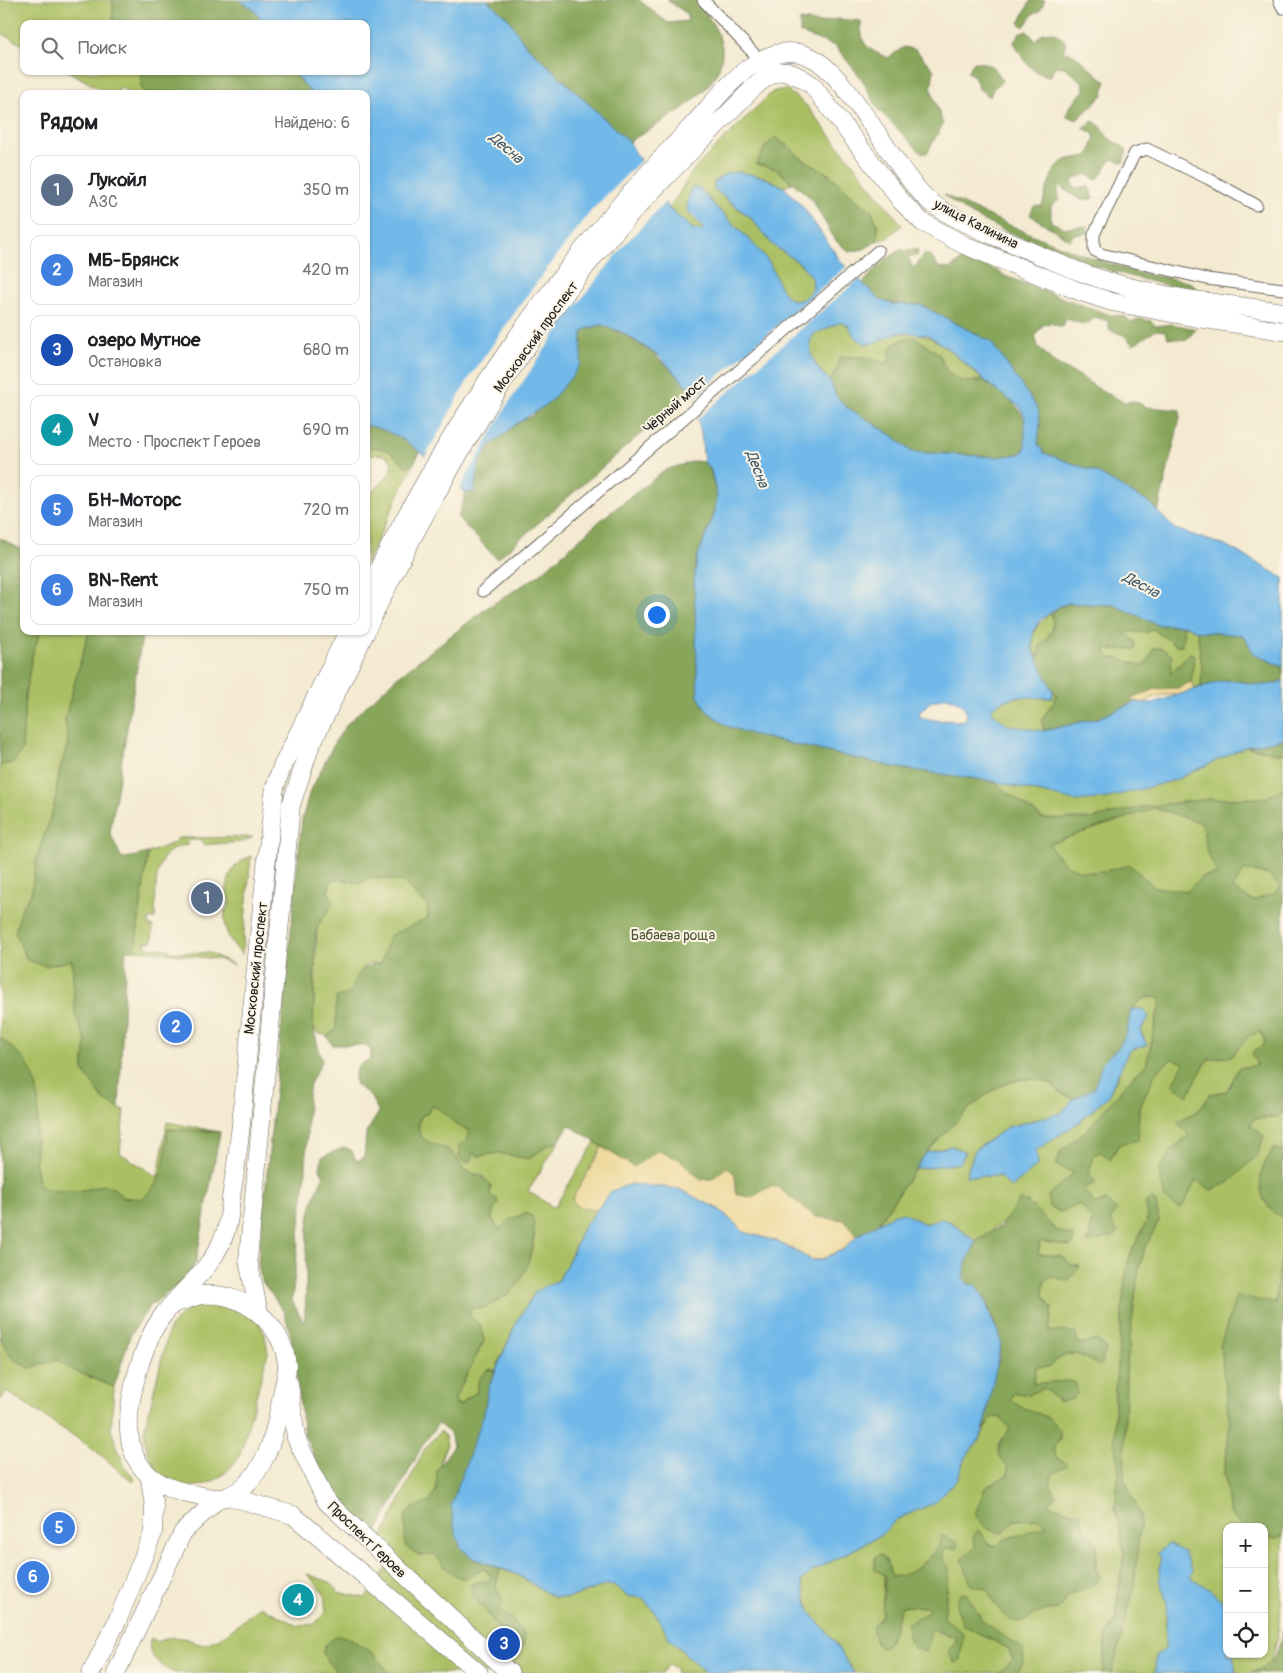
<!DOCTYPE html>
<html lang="ru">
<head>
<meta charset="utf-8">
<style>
  :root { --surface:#fff; --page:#f2f2f2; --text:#202124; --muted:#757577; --line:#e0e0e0; --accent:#b5179e }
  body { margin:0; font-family:Pangolin,sans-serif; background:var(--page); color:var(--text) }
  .controls { position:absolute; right:15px; bottom:15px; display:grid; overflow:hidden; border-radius:10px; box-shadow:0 1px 4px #0004 }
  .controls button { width:45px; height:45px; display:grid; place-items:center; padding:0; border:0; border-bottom:1px solid var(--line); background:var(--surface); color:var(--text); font:25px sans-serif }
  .you { position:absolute; left:656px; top:614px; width:18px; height:18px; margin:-12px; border:4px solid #fff; border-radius:50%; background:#1a73e8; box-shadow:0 0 0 8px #1a73e833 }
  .badge { display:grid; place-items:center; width:32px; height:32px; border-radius:50%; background:var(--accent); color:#fff; font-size:16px; font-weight:700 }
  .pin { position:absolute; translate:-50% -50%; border:2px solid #fff; box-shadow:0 1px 5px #0006 }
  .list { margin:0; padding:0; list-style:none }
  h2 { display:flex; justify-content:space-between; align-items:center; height:65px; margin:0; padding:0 20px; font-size:21px }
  h2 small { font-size:16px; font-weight:400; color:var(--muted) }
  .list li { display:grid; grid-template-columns:32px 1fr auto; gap:15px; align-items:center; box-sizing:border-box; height:70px; margin:0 10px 10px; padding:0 10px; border:1px solid var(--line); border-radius:10px }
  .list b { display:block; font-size:19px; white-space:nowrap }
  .list p { margin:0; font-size:16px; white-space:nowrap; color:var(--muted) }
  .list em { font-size:16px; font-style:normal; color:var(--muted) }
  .icon { flex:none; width:28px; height:28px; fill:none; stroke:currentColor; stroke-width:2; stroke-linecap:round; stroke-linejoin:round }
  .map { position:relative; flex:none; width:1283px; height:1673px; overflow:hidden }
  .search { position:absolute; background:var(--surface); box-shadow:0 1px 4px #0004; left:20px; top:20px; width:350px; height:55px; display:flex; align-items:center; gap:12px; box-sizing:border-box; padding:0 18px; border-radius:10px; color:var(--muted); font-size:19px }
  .panel { position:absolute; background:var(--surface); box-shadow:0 1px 4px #0004; left:20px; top:90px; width:350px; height:545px; border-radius:10px }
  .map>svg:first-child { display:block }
  .green { fill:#aabf64; stroke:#636e40; fill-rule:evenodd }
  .forest { fill:#87a65a; stroke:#52613b; fill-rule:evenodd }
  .sand { fill:#eeda9e; stroke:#857b5d }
  .water { fill:#72b9e9; stroke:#476a82; fill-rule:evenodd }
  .pier { fill:#f4ead1 }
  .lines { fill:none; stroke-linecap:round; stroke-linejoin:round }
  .street-casing { stroke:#68645b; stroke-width:13 }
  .primary-casing { stroke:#68645b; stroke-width:19 }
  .street { stroke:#fff; stroke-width:11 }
  .primary { stroke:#fff; stroke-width:18 }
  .labels { text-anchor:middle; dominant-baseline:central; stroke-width:4; stroke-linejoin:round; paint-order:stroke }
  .street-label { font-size:14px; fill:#1c1c1c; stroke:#fcf5e5 }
  .park-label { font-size:14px; fill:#4e5535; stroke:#fcf5e5 }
  .water-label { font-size:15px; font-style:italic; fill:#3e5b6e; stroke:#fcf5e5 }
</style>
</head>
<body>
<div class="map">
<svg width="1283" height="1673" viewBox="0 0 1283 1673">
  <rect width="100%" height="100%" fill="#fcf5e5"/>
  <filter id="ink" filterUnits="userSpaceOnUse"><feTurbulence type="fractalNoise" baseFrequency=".02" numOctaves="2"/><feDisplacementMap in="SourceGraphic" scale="10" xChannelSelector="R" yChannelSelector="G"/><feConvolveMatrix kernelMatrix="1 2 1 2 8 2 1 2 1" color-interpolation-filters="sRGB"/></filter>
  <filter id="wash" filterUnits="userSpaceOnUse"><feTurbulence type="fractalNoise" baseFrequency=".0096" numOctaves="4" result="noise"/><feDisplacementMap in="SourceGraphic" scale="20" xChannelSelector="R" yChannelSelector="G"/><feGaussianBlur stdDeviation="1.12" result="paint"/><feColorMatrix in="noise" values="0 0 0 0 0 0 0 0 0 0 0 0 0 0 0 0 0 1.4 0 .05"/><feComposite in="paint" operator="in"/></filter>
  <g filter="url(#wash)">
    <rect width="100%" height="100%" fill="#f4ead1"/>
    <path class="green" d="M0 0H113V24H24V46L0 32Z
      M68 71H141V87L147 94H131L120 87 117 94H108Z
      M779 90H787L805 104 902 225 887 238 877 241 878 227 871 210 857 200 830 175 801 158 786 143 776 169 792 183 784 187 763 177 738 172 723 197 751 218 773 245 801 264 812 277 813 288C808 297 800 305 789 298 778 290 775 271 768 261 747 235 721 214 699 188H691L690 215 703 228 702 231 693 229 669 209 694 169 772 92Z
      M981 243H988L1037 263 1283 320V325L1099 291Z
      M841 322 849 326 854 336 874 343C924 315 948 350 983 380 960 385 946 378 940 355L915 337 889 361 884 363 863 357 837 369 830 381C820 372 798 345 815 333 823 328 833 326 841 322Z
      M380 447 391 450 406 466 413 465 366 564V496C376 488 387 481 391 469 396 454 375 451 366 458V448Z
      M1052 613 1053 628 1038 654 1037 660C1028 639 1033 625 1052 613Z
      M1184 625 1197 631 1202 667 1201 687 1195 689 1191 682 1194 655 1190 653 1170 674V668L1150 657 1147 663 1142 666 1118 658H1109L1105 649 1115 650 1123 632H1148L1153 629 1176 645H1182Z
      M41 631H89L65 718 68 742 59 774 54 806 37 857 31 894 23 905 46 966 72 960 75 1014 86 1042 83 1070 119 1109 124 1110 120 1153 158 1177 167 1122 220 1132 168 1129C164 1160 167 1178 142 1200L122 1197 115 1189 104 1185C87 1191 57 1195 40 1186L35 1172 38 1100 0 1037V765L13 763 22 750 25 695 33 652Z
      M1053 691 1057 696 1042 720 1044 731 1007 725 993 713 992 707 1005 700 1018 697 1052 698Z
      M1245 747 1283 754V788L1265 798 1209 799 1141 807 1091 820 1043 819 992 781 1028 790 1142 787 1175 780Z
      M1155 808 1203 823 1207 852 1219 874 1201 877 1189 892 1154 887 1130 866C1094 874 1071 881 1049 844Z
      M253 837 243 842 203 845V840H189L188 845C150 849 157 889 155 919H149V926H153L152 942H145V947L169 949V952L210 953 234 965 218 959 135 950 148 853 174 843 178 838Z
      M251 856 242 954C228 940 223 930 225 910H228L229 898 226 897C228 877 231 864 251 856Z
      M1245 870 1269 875 1280 887 1277 893 1252 901 1232 888Z
      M371 877 402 881 428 905V918L381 964H368L363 968 349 994 336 1029 327 1036 317 1033 313 1027 317 927 333 903 328 891 331 881C346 875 352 887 371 877Z
      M1155 997 1161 999 1146 1066 1135 1074 1088 1129 1061 1151 1075 1173 1060 1212 1079 1204 1113 1237 1083 1188 1095 1154 1119 1144 1137 1140 1139 1108 1156 1072 1173 1058 1184 1063 1232 1056 1249 1035 1261 1032 1265 1044 1258 1065 1239 1068 1227 1091 1210 1094 1199 1110 1177 1122 1190 1135 1172 1149 1196 1180 1211 1190 1230 1182 1253 1119 1278 1117 1283 1112V1151L1274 1148C1270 1154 1265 1162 1263 1169 1256 1188 1264 1210 1283 1218V1244L1275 1303 1220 1346 1230 1425 1224 1473 1230 1513 1243 1527H1227V1654H1264V1537L1277 1538 1283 1535C1283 1563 1283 1652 1266 1668 1262 1670 1256 1671 1251 1673H1111L1134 1587 1140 1516 1124 1478 1126 1371 1138 1273 1145 1247 1159 1221 1146 1202 1147 1220 1130 1255 1125 1278 1115 1390V1447L1119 1472 1115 1508 1124 1553 1116 1609 1117 1620 1106 1634 1103 1673H1017L1024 1662 997 1633 983 1621 963 1625 1009 1649 1013 1660 999 1673H854L831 1637 810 1612 801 1581 813 1571 881 1535 897 1519 934 1503 957 1480 965 1457 976 1445 993 1416 1001 1418 1010 1429 999 1443 1008 1466V1475L985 1488 1003 1533 1014 1520 1040 1519 1048 1526 1003 1540 997 1546 989 1544 978 1530 987 1589 995 1605 1023 1621 1041 1610 1058 1609 1069 1595 1095 1584 1097 1543 1085 1530 1080 1514 1046 1504 1056 1457 1053 1449 1060 1438 1049 1418 1017 1405 1010 1399 1014 1392 1028 1395 1044 1388 1059 1402 1067 1381 1033 1384 1036 1367H1049C1069 1347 1078 1353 1100 1366L1079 1344 1049 1331 1052 1308 1043 1295 1044 1282 1051 1276 1079 1266 1071 1265 1061 1256 1038 1254 1040 1241 1070 1246 1073 1236 1056 1230 1029 1203 976 1242C955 1225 953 1216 925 1224 900 1212 901 1209 877 1225L915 1169 960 1163 952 1146 926 1153C957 1122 998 1065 1048 1082 1053 1084 1055 1089 1060 1092 1064 1095 1069 1097 1074 1099L1061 1113 1008 1127 975 1150 966 1176H1000L1011 1188 1036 1150 1078 1123 1117 1080 1122 1063 1140 1031 1131 1009 1144 998ZM938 1547 944 1548V1561L949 1568 944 1618 963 1633 954 1663 956 1637 907 1624 927 1613 929 1607 902 1606 888 1645 872 1627 882 1615 885 1558 892 1576C910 1580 927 1559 938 1547Z
      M433 1106C451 1114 449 1125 469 1130L470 1136 466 1142 473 1153 479 1156 499 1153 529 1159 549 1144 558 1143 528 1191 554 1208 595 1142 602 1147 572 1200 580 1208 598 1210 580 1232 578 1241 559 1280 536 1292 517 1321 495 1371 492 1369 479 1379 477 1392 466 1399 462 1404H456L455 1398 484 1341 470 1317V1310L513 1290 527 1264 535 1235 509 1220 500 1229 492 1219 494 1208 483 1176C477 1174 468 1172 464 1169 459 1165 457 1157 452 1153 435 1141 411 1145 421 1116L427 1114Z
      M211 1300 228 1301 257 1319 265 1335 268 1353 240 1455C208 1507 147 1491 144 1431L169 1329 181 1315 195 1305Z
      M0 1336 12 1358 29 1368 58 1360 73 1370 114 1387 111 1430 124 1465 135 1480 132 1482 95 1450 6 1391 0 1400V1387L2 1384 0 1381Z
      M440 1431 445 1436 447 1445C436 1463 441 1488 430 1501 427 1505 418 1507 412 1509 427 1539 434 1562 465 1579L481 1569H485L491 1577V1581L472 1595 487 1612 499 1630 524 1634C518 1629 516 1623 510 1619 507 1616 502 1616 500 1613 492 1602 497 1580 500 1569L518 1575 553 1597 569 1598 606 1585H614L627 1596 643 1598 657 1615 669 1638 706 1673H676V1668L670 1665 662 1673H389L375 1655 351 1639 323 1654 337 1673H174C162 1666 144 1656 151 1638L157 1642C166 1637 176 1636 187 1639 192 1640 196 1644 202 1644 223 1642 243 1619 260 1606L298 1626 314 1624 326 1612 324 1593 307 1574 330 1582 338 1592 365 1598 387 1568 393 1547 382 1537 424 1450Z"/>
    <path class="forest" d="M113 0H239L252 8 265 24H113Z
      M487 0H639L668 23 688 21 686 13 667 0H697C706 13 720 32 722 48 725 93 661 121 629 142L524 43 508 18Z
      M1031 0H1045L1040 11 1033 14 1024 27 1019 23Z
      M836 19 861 21C861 46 866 48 888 58L904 47 916 50 934 70 931 89 943 124 927 153H921L878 109 861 78 835 46 800 33V20L821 23Z
      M1027 31 1035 40 1043 33 1055 32 1066 42 1063 55 1069 52C1084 60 1092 72 1106 81L1103 95 1077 120 1067 116 1068 109 1084 90 1083 82C1072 76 1067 63 1054 67L1051 76C1031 75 1022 58 1014 42L1020 32Z
      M974 62C988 62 997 67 1002 81L993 89 990 97 979 89 974 76 967 72Z
      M141 71H293L312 94H147L141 87Z
      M1093 121C1107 129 1101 131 1110 139 1115 143 1122 145 1127 150L1123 163 1112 159 1097 180 1086 174 1072 180 1075 188 1088 186 1094 198C1077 204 1072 193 1058 185L1059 200 1051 206V222L1065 228 1087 226 1088 233 1073 235 1070 240 1030 215 1034 206H1042C1046 192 1052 162 1069 159 1076 157 1082 158 1089 155L1095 137 1092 133 1083 128Z
      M776 137 801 158 830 175 857 200 871 210 878 227 877 241 864 249 849 252 835 240 811 198 776 169 756 164 765 147Z
      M366 164C377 182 373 209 366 227Z
      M944 195C1002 223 1063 249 1125 269 1146 276 1170 277 1192 283L1198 291C1136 281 1075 261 1018 236 991 225 966 214 944 195Z
      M902 249 906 252 912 249 918 250 917 256H908L913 269 924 255H930L938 267 950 269 965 257C977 264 996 268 1005 276L1087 307 1111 315 1125 316 1131 322 1139 319 1151 321 1156 326 1172 324 1196 329 1187 340 1168 338 1165 331 1156 330 1133 345 1124 335 1109 330 1108 321 1095 317 1087 325 1066 319 1063 327 1050 323 1043 325 1035 336 1038 346 1055 364 1080 376 1100 390 1124 402 1134 401 1147 407 1180 410V418L1158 511 1149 503 1094 471 1044 453 1038 444 1040 424 991 342 921 305 892 304 880 300 862 284 884 261Z
      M602 325C640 339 664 361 691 390L497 559 458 518 466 493 474 491 480 461 490 446 516 424 532 416 574 374 581 351 582 332 588 328Z
      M915 337 940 355C946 378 960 385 983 380 1004 397 1025 404 1026 432 1026 442 1027 447 1020 454L997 457 912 452 892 435 845 406 836 396 830 381 837 369 839 357H863L884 363 889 361 890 348 900 340Z
      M366 425C387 430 405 436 420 452L413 465 406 466C390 452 389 446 366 448Z
      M694 461 704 462 710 470 717 497 714 515 697 558 694 581 698 696 707 711 757 736 899 768 992 781 1043 819H1091L1141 807 1209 799 1265 798 1283 788V1112L1278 1117 1253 1119 1250 1125 1264 1136 1258 1154 1230 1182 1211 1190 1196 1180 1181 1209 1165 1199 1159 1171 1172 1149 1189 1135 1177 1122 1199 1110 1210 1094 1227 1091 1239 1068 1257 1065 1252 1054 1265 1043 1261 1032 1249 1035 1232 1056 1208 1059 1187 1096 1173 1084 1184 1063 1172 1059 1156 1072 1139 1108 1138 1140 1119 1144 1110 1160 1101 1152 1095 1154 1088 1172 1096 1183 1083 1188 1094 1204 1106 1201 1116 1210 1110 1221 1118 1233 1113 1237 1088 1242 1092 1219 1080 1204 1060 1212 1049 1207 1048 1195 1074 1173 1056 1165 1061 1151 1088 1129 1135 1074 1146 1066 1161 999C1148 993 1141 1000 1132 1009H1143L1149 1017 1140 1031 1147 1045 1129 1050 1108 1096 1078 1123 1036 1150 1038 1165 1011 1188 999 1176H966L975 1150 1008 1127 1061 1113 1074 1099C1069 1097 1064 1095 1060 1092 1055 1089 1053 1084 1048 1082 997 1065 958 1122 926 1153L942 1150 952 1146 965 1152 960 1163 915 1169 877 1225 857 1236 844 1220 816 1217 777 1187C759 1186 759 1205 736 1193L735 1175 701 1180 679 1159 634 1167 569 1125 558 1143 549 1144 529 1159 499 1153 479 1156 473 1153 470 1162 464 1163 459 1158V1145C467 1142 470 1139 469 1130 449 1125 451 1114 433 1106L426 1114 421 1116C410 1147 439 1140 453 1154 458 1158 460 1166 465 1170 476 1176 481 1174 491 1185L490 1195 497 1199 499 1204C489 1212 490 1222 500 1229L509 1220 526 1213 532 1216C539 1235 527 1276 513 1290 509 1295 502 1298 497 1301 489 1306 484 1310 475 1307L470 1310V1317L480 1324 484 1341 455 1398 456 1404H462L466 1399 477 1392 479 1379 488 1369 495 1371 488 1389 484 1414 471 1557 500 1569 495 1586 504 1602 499 1610C502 1616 508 1615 513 1620 517 1625 518 1629 524 1634V1646L520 1648 499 1630 487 1612 472 1595 471 1586 473 1583 491 1580V1576L485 1569H481L465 1579C452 1577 442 1563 434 1554L421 1556 405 1546V1515L412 1509 429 1502 436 1491 437 1470 453 1446 450 1433 438 1424 422 1446 374 1538 332 1497 304 1434 291 1335 284 1312 261 1280 258 1263 302 820 309 794 336 740 348 723 396 678 488 607 539 575 602 519 665 470ZM1155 808 1202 823 1207 852 1218 874 1201 877 1188 891 1154 887 1130 865C1095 874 1070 880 1049 844ZM1245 870 1269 875 1280 887 1276 893 1252 901 1232 888ZM371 877 402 881 427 905 428 918 389 936 381 964C359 965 358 976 349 994L336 997V1029L327 1036 332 1045H364L371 1050V1059C357 1065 353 1069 356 1085L370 1096 379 1112 366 1133 364 1158 356 1161 352 1151 345 1147 322 1157 320 1169 324 1176C298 1221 310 1273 304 1322L292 1301 306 1170 308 1097 310 1084 322 1061 313 1027 315 942 317 927 333 903 328 891 331 881 337 879 360 883Z
      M0 538 24 551V631H41L33 652 25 695 22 750 13 763 0 765Z
      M1069 603 1114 605 1169 626 1184 625 1182 645H1176L1153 629 1148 632H1124L1135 641 1136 649H1105L1109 658H1118L1142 666 1147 663 1154 648H1162L1172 656 1170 674 1190 653 1194 655 1191 682 1178 688 1156 689 1132 698 1135 702 1098 718 1044 731 1042 720 1057 696C1046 682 1032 661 1041 645 1045 639 1051 636 1053 629 1054 623 1051 619 1052 613L1060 606Z
      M89 631H143L110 833 122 859 148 853 135 950H126L119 1109 103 1099 83 1070 86 1042 75 1014 72 960 46 966 27 960 15 932 23 905 31 894 37 857 54 806 59 774 68 742 65 718Z
      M1197 631 1242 635 1247 640 1253 653 1283 667V680C1263 691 1249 680 1228 680 1219 680 1210 685 1201 687L1202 667Z
      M1283 739V754L1246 747Z
      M0 1037C11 1048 24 1056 31 1071 49 1106 26 1150 40 1186 57 1195 87 1191 104 1185L115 1189 122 1197 142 1199C167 1178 164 1160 168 1129L220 1132 196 1262 186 1279 150 1306 130 1336 114 1387 73 1370 58 1360 29 1368 12 1358 0 1336Z
      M1274 1148 1283 1151V1218C1264 1210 1256 1187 1263 1168 1265 1161 1271 1154 1274 1148Z
      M1151 1198 1156 1202 1159 1221 1145 1247 1138 1273 1126 1371 1124 1478 1141 1516 1134 1587 1114 1667 1111 1673H1103L1106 1634 1117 1620 1116 1609 1124 1553 1115 1508 1119 1472 1115 1447V1390L1125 1278 1130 1255 1147 1220 1146 1202Z
      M1020 1199 1029 1203 1056 1230 1073 1236 1074 1244 1070 1246 1040 1241 1038 1254 1061 1256 1071 1265 1080 1266 1069 1281 1051 1276 1044 1282 1043 1295 1052 1308 1049 1331 1075 1332 1079 1344 1097 1340 1106 1350 1100 1366C1078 1353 1069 1347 1049 1367H1036L1033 1384 1067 1381 1076 1383 1078 1393 1072 1399 1060 1402 1044 1388 1028 1395 1014 1392 1010 1399 1017 1405 1049 1418 1060 1430V1438L1053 1449 1056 1457 1067 1465 1052 1475 1050 1484 1056 1496 1047 1504 1080 1514 1085 1530 1097 1543 1095 1568 1100 1576 1095 1584 1069 1595 1058 1609C1040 1610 1040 1613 1025 1620 1006 1628 994 1602 987 1589L971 1585 962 1559 975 1546 973 1537 978 1530 989 1544 997 1546 1003 1540 1047 1526 1040 1519 1014 1520 1003 1533C990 1533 982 1525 975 1514L985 1488 1008 1475V1466C992 1455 1000 1442 1010 1429L1001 1418 993 1416 983 1431 992 1383 999 1360 1001 1336 993 1322 986 1299 963 1278 966 1263 976 1242 1001 1226Z
      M1283 1244V1535L1277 1538 1264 1537V1527H1243L1230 1513 1224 1473 1230 1425 1220 1346 1236 1296 1275 1303Z
      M940 1535 957 1542V1548L944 1549V1561L949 1568 944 1618 963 1633 960 1660 954 1663 948 1651 956 1643V1637L936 1630 930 1631 927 1652C907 1648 909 1642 907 1624L927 1613 929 1607 902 1606 888 1645 881 1647 876 1644 872 1627 882 1615 885 1576 875 1569V1557L880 1554 885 1558 892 1576C905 1579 933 1559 938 1547 940 1544 940 1538 940 1535Z
      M966 1593 983 1621 1023 1649 1024 1662 1017 1673H999L1013 1660 1009 1649 963 1625 956 1605 960 1594Z
      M1283 1629V1673H1251C1277 1663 1277 1654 1283 1629Z
      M338 1635 351 1639 375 1655 389 1673H337L323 1654 324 1646Z"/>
    <path class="sand" d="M1191 682 1195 689 1180 696C1169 693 1153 695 1144 703L1135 702 1131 699 1156 689 1178 688Z
      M602 1147 634 1167 657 1151 679 1159 701 1180 712 1179 727 1167 735 1175 736 1193C759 1205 759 1185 777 1187L816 1217 844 1220 857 1236 844 1249 820 1260H812L776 1241 744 1232 720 1210 679 1189 655 1186 611 1191 598 1210 580 1208 572 1200Z"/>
    <path class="water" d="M239 0H487L508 18 524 43 629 142 669 209 693 229 702 231 703 228C690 205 682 222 691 188H699C720 214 747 234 768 261 775 271 778 290 789 298 799 305 807 297 813 288L812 277 801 264 773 245 751 218 714 189V182L727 173 738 172 763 177 784 187 803 207 842 263 880 300 892 304 921 305 991 342 1038 409 1040 424 1038 444 1044 453 1094 471 1149 503 1175 529 1229 547 1283 578V667L1253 653 1247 640 1242 635 1197 631 1184 625H1158L1114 605 1069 603 1060 606 1040 620 1034 630 1032 648 1053 691V698L1018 697 1005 700 992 707 993 713 1007 725 1044 731 1098 718 1135 702 1153 703 1221 681C1243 678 1261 692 1283 680V739L1245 747 1175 780 1108 798 1075 801 992 781 899 768 757 736 727 726 707 711 698 696 694 581 697 558 714 515 717 497 711 470 704 462 701 433 691 390 660 357 622 332 602 325 588 328 582 332 581 363 574 374 549 403 516 424 490 446 480 461 474 492 466 493 458 488C427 459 410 435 366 425V227C376 200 372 189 366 163 363 148 366 111 366 94H312L293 71H366V24H265L252 8ZM841 322 849 326 854 336 865 344 874 343 900 332 928 335 946 347 997 391 1020 407 1025 418V449L1020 454 997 457 912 452 892 435 845 406 836 396 830 381 819 370 811 355 810 341 814 334ZM947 697C958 701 969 706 966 719L963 721 934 720 920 717 919 713 930 702Z
      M1131 1009H1143L1149 1017 1140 1031 1147 1045 1129 1050 1108 1096 1078 1123 1036 1150 1038 1165 1011 1188 999 1176H966L975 1150 1008 1127 1061 1113 1074 1099 1094 1088 1103 1061 1119 1047 1127 1032Z
      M952 1146 965 1152 960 1163 915 1169 926 1153Z
      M631 1184 679 1189 720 1210 744 1232 776 1241 812 1260H820L844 1249 857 1236 894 1214 903 1213 925 1224 942 1219 951 1222 976 1242 966 1263 963 1278 968 1284 976 1285C986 1298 987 1308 993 1322 997 1331 1001 1335 1001 1344L983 1431 976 1445 965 1457 957 1480 934 1503 897 1519 881 1535 813 1571 801 1581 810 1612 831 1637 854 1673H706L669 1638 657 1615 643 1598 627 1596 614 1585H606L569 1598 553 1597 518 1575 471 1557 461 1548 455 1531 451 1505 484 1414 488 1389 517 1321 536 1291 559 1280 578 1241 580 1232 611 1191Z
      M1168 1544 1184 1552 1193 1571 1190 1576C1203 1587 1219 1592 1227 1609V1654H1233L1236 1673H1155L1156 1655 1165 1650 1167 1602 1159 1579 1161 1557 1157 1554Z"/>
    <path class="pier" d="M642 159 667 200 626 243 564 321 508 404 458 491 424 459 468 380 528 294 591 211Z
      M848 265 860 278 696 420 691 400Z"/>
  </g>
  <g filter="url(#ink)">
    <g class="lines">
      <g class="street-casing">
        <path id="street" d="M703 0 759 59
          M1279 0 1283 8
          M1256 205 1209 179 1147 149 1135 153 1094 234V250L1101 254 1207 279 1283 289
          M483 591 878 251"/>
      </g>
      <g class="primary-casing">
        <path id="primary" d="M366 594C449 423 557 266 689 129 718 99 758 38 806 55 847 69 891 167 929 201 947 216 987 233 1009 242 1045 257 1080 274 1118 284 1171 299 1228 304 1283 312
          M366 630C432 492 511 354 610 237 654 186 704 139 751 90 775 68 784 65 812 85L902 202 922 222 964 245 1081 292 1112 302 1198 318 1283 331
          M176 1303C184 1301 194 1296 202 1295 244 1291 284 1325 287 1366 287 1375 284 1385 282 1394 276 1430 266 1482 226 1497 217 1500 207 1497 198 1495 160 1489 131 1472 129 1430 127 1398 144 1339 164 1314 186 1285 215 1267 226 1230 230 1218 230 1204 232 1191 238 1155 242 1118 245 1081 255 983 263 884 275 787L282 767 348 631
          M259 1313 248 1260 291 805 310 747 366 631
          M289 1384 296 1438 326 1501 510 1673
          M228 1496 293 1515 479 1673
          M91 1673 118 1619 153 1533 154 1506 150 1479
          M116 1673 183 1532 219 1498"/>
      </g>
      <use href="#street" class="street"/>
      <use href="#primary" class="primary"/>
    </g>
  </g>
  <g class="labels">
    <g class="street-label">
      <text transform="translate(976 224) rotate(27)">улица Калинина</text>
      <text transform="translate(536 337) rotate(-54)">Московский проспект</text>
      <text transform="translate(675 405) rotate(-41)">Чёрный мост</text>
      <text transform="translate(256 968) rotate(-84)">Московский проспект</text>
      <text transform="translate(367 1540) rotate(44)">Проспект Героев</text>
    </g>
    <g class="park-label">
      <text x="673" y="935">Бабаева роща</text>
    </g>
    <g class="water-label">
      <text transform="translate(506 148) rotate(41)">Десна</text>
      <text transform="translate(757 469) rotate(69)">Десна</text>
      <text transform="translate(1141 585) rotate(28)">Десна</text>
    </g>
  </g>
</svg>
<div class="controls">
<button>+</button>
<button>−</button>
<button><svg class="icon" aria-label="locate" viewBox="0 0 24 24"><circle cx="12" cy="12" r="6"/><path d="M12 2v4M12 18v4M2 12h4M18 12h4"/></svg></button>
</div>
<div class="you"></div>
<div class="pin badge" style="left:207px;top:898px;background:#5c6f8a">1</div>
<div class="pin badge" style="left:176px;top:1027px;background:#3f7fe0">2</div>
<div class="pin badge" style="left:504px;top:1644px;background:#1a4fb4">3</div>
<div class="pin badge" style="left:298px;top:1600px;background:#0f9aa8">4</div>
<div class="pin badge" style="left:59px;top:1528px;background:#3f7fe0">5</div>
<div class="pin badge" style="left:33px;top:1577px;background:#3f7fe0">6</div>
<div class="search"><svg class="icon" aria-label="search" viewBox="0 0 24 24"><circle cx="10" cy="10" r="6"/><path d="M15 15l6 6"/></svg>Поиск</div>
<section class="panel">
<h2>Рядом<small>Найдено: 6</small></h2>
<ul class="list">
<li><span class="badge" style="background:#5c6f8a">1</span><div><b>Лукойл</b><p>АЗС</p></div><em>350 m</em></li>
<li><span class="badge" style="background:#3f7fe0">2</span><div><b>МБ-Брянск</b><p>Магазин</p></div><em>420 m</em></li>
<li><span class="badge" style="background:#1a4fb4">3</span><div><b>озеро Мутное</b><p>Остановка</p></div><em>680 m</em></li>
<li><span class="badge" style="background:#0f9aa8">4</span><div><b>V</b><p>Место · Проспект Героев</p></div><em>690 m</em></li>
<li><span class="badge" style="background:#3f7fe0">5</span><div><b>БН-Моторс</b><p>Магазин</p></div><em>720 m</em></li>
<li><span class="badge" style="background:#3f7fe0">6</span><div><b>BN-Rent</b><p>Магазин</p></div><em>750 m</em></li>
</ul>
</section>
</div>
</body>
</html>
